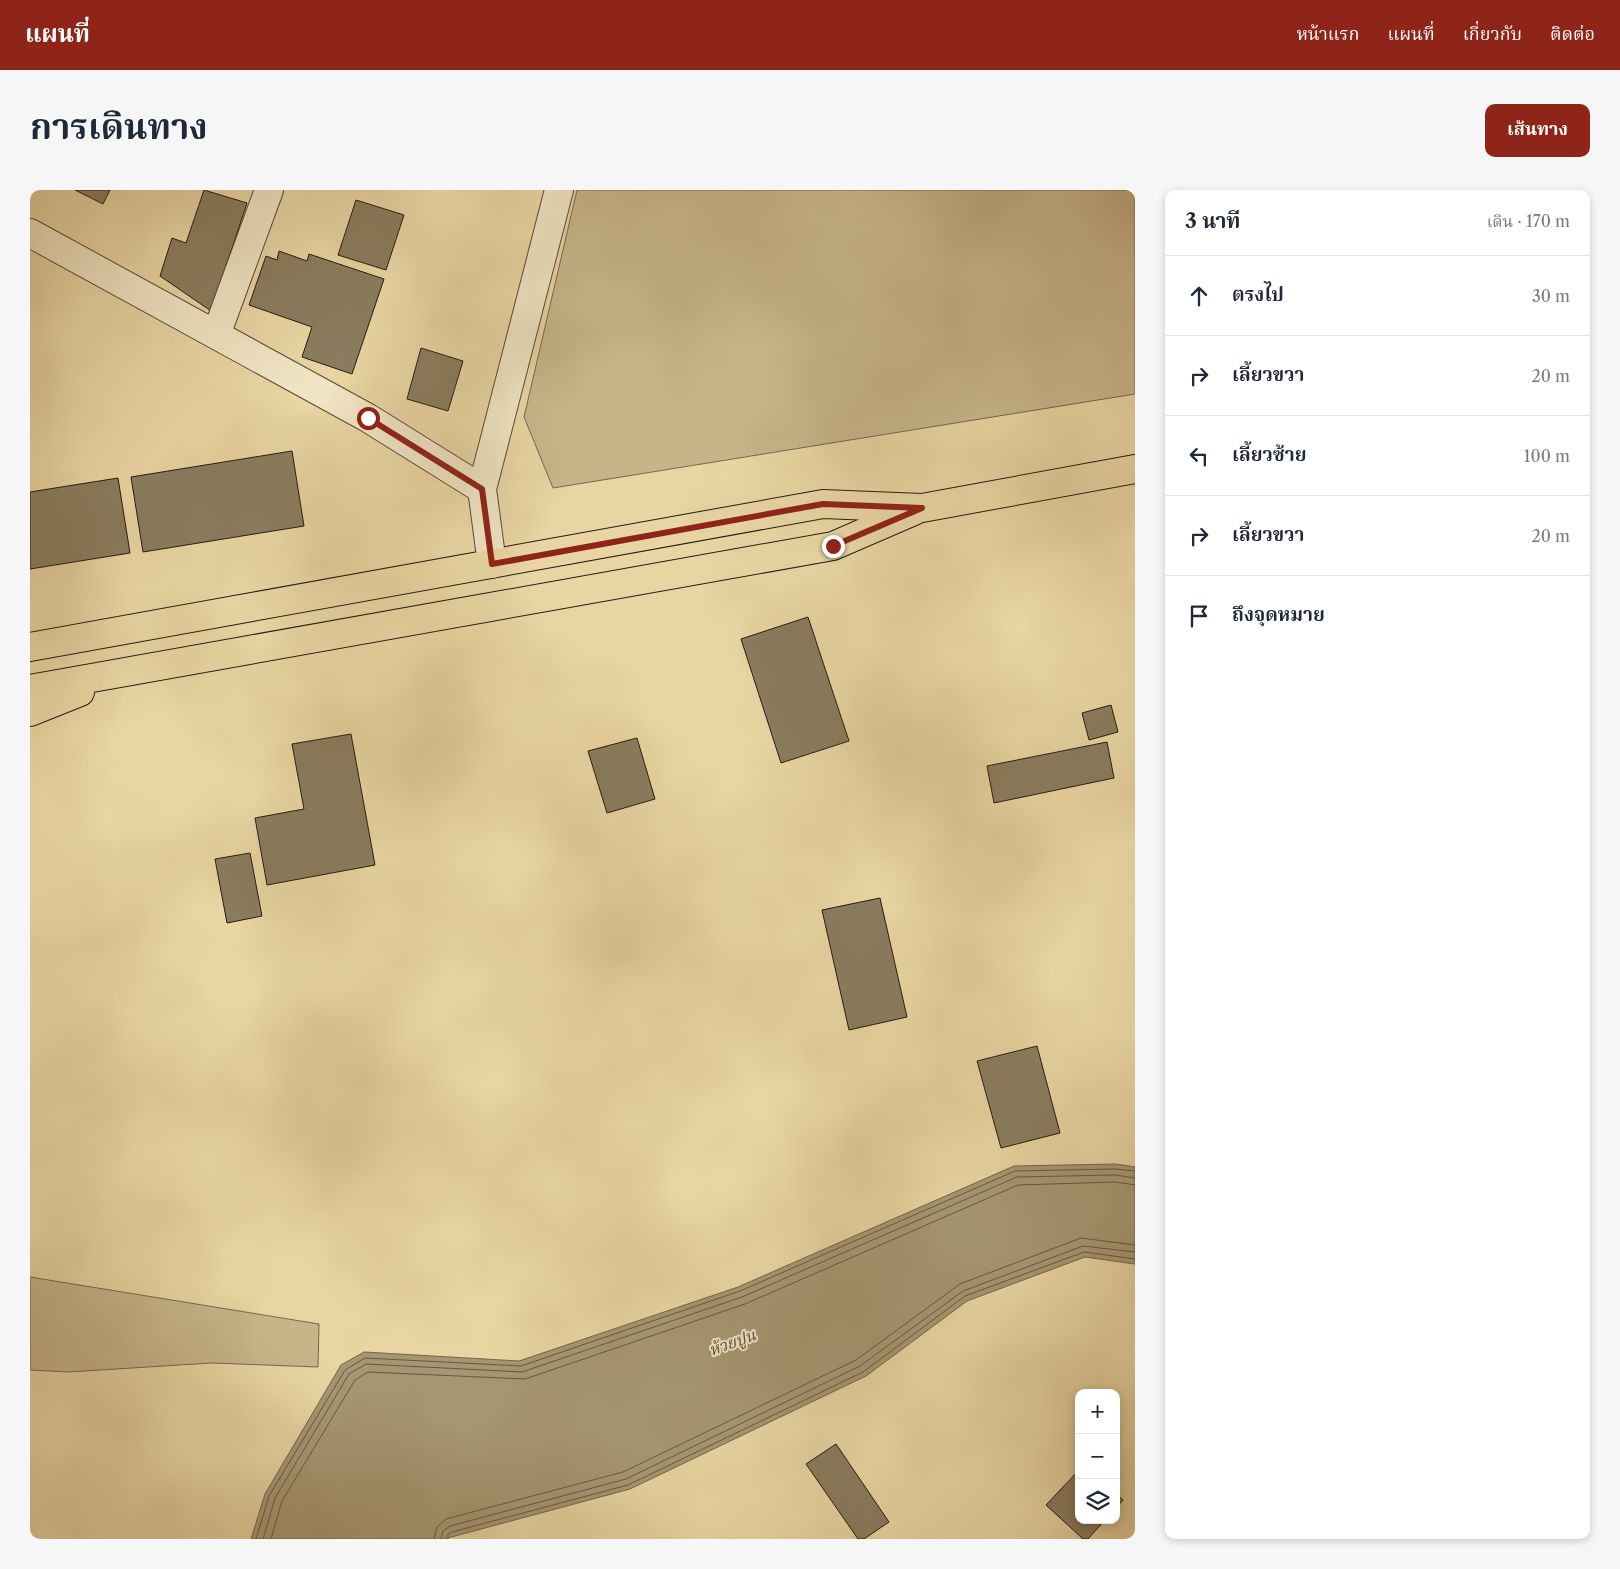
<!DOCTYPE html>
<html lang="th">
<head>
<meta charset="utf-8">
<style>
  :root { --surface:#fff; --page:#f6f6f7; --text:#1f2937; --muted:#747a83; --line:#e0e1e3; --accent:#8f2418 }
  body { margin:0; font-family:"Libre Caslon Text","Noto Serif Thai",serif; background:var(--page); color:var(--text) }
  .controls { position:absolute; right:15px; bottom:15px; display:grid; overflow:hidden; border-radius:10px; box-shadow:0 2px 8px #0003 }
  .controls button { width:45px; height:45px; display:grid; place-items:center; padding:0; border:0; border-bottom:1px solid var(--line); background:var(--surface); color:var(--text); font:25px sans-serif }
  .stop { position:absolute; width:15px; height:15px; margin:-11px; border:4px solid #8f2418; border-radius:50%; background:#fff }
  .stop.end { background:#8f2418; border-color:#fff; box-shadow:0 1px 5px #0008 }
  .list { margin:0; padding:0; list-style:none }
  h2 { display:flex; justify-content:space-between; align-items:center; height:65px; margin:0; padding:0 20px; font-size:21px }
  h2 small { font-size:16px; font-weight:400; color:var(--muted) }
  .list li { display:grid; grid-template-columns:32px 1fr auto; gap:15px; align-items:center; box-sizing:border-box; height:80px; padding:0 20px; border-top:1px solid var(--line) }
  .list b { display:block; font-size:19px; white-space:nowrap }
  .list em { font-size:16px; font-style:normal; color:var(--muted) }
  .icon { flex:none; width:28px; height:28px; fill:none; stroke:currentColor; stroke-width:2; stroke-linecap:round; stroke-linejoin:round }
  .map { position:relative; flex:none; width:1105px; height:1349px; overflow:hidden; border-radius:10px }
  header { display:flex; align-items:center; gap:30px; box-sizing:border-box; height:70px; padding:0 25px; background:var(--accent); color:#fff }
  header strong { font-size:24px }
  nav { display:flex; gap:28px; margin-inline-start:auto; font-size:18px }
  .intro { display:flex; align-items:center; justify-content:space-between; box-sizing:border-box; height:120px; padding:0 30px }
  h1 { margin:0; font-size:35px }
  .button { padding:12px 22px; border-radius:10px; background:var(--accent); color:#fff; font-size:18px; font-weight:700 }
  main { display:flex; gap:30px; padding:0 30px }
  aside { flex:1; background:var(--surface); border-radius:10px; box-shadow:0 2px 8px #0003 }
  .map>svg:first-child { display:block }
  .green { fill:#c7b58a; stroke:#76684f }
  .water { fill:#a69672; stroke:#72654c }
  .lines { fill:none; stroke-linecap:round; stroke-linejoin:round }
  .shore { stroke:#665843; stroke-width:1 }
  .building { fill:#8a7c5e; stroke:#251b14 }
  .minor-casing { stroke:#564a38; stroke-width:30 }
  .major-casing { stroke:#251b14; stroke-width:30 }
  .minor { stroke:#f0e4c3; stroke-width:28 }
  .major { stroke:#e8d5a2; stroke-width:28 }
  .route { stroke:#8f2418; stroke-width:6 }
  .labels { text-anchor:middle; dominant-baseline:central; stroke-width:4; stroke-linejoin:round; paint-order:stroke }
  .water-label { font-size:16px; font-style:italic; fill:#594c3a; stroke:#f0e4c3 }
</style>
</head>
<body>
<header>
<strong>แผนที่</strong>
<nav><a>หน้าแรก</a><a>แผนที่</a><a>เกี่ยวกับ</a><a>ติดต่อ</a></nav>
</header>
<div class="intro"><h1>การเดินทาง</h1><a class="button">เส้นทาง</a></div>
<main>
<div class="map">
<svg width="1105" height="1349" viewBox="0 0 1105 1349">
  <rect width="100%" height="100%" fill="#e8d5a2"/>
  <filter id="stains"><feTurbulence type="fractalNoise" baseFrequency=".004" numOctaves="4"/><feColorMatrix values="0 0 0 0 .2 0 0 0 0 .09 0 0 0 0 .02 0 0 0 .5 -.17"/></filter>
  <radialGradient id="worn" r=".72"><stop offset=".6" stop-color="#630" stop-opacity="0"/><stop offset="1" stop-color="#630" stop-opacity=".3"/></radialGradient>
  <path class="green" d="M547 0H1105V204L523 298 494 227Z
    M0 1087 289 1134 288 1177 182 1173 38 1182 0 1180Z"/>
  <path class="water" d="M1086 974 1105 977V1074L1055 1067 937 1111 836 1186 600 1299 414 1349H221L235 1304 311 1175 334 1162 489 1171 708 1097 984 976Z"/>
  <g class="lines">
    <path class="shore" d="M226 1349 239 1306 315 1180 335 1168 491 1176 710 1101 985 981 1086 979 1105 981
      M233 1349 245 1308 319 1184 336 1174 492 1182 712 1107 987 987 1085 985 1105 988
      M241 1349 252 1311 325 1190 338 1182 495 1189 715 1114 988 995 1085 992 1105 995
      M404 1349 407 1337 416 1329 593 1282 826 1170 930 1094 1051 1048 1105 1055
      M411 1349 413 1341 420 1336 596 1289 830 1176 933 1101 1053 1056 1105 1062
      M418 1349V1344L422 1342 598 1295 833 1182 935 1106 1054 1062 1105 1069"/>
  </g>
  <path class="building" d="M45 0H80L73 14Z
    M174 0 217 13 181 121 130 86 142 48 156 53Z
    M326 10 374 25 356 80 308 65Z
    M249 61 277 71 279 64 354 89 322 184 272 167 282 137 219 115 236 66 247 70Z
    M391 158 433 171 418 221 377 209Z
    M262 261 274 336 113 362 101 287Z
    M88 288 100 363 0 379V302Z
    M778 427 819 551 751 573 711 449Z
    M1081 515 1088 542 1059 550 1052 523Z
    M321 544 345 675 237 695 225 628 274 619 262 554Z
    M607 548 625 609 577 623 558 561Z
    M1077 552 1084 588 964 613 957 576Z
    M220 663 232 726 197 733 185 669Z
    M850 708 877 827 819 840 792 720Z
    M1007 856 1030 943 971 958 947 871Z
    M806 1254 859 1332 834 1349H828L776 1274Z
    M1049 1280V1330H1075L1058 1349H1053L1016 1315Z
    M1086 1304 1093 1310 1086 1318Z"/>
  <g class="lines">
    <g class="minor-casing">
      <path id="minor" d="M0 43 338 228 452 299
        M186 145 239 0
        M462 374 452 299 529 0"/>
    </g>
    <g class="major-casing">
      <path id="major" d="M0 457 793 314 892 318 1105 279
        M0 499 803 356 884 321
        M0 522 50 502"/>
    </g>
    <use href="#minor" class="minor"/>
    <use href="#major" class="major"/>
  </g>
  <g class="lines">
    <path class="route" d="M338 228 452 299 462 374 793 314 892 318 803 356"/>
  </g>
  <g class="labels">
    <g class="water-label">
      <text transform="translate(702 1152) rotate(-20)">ห้วยปูน</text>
    </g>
  </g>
  <rect width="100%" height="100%" filter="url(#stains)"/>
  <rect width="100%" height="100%" fill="url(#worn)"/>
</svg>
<div class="controls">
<button>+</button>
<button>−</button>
<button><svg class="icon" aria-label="layers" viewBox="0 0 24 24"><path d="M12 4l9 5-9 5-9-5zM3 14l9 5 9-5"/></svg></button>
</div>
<div class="stop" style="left:338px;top:228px"></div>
<div class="stop end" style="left:803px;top:356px"></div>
</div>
<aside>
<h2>3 นาที<small>เดิน · 170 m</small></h2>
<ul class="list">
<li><svg class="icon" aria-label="ahead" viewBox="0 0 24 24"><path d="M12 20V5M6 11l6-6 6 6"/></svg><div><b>ตรงไป</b></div><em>30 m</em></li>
<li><svg class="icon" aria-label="right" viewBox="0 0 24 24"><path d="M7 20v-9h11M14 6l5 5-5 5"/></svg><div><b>เลี้ยวขวา</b></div><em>20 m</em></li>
<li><svg class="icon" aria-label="left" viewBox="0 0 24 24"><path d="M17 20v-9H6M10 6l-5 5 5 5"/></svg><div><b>เลี้ยวซ้าย</b></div><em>100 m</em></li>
<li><svg class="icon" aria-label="right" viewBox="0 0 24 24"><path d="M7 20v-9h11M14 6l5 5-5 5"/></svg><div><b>เลี้ยวขวา</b></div><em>20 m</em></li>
<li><svg class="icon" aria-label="arrive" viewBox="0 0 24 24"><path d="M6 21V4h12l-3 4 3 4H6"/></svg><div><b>ถึงจุดหมาย</b></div></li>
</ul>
</aside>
</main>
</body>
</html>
